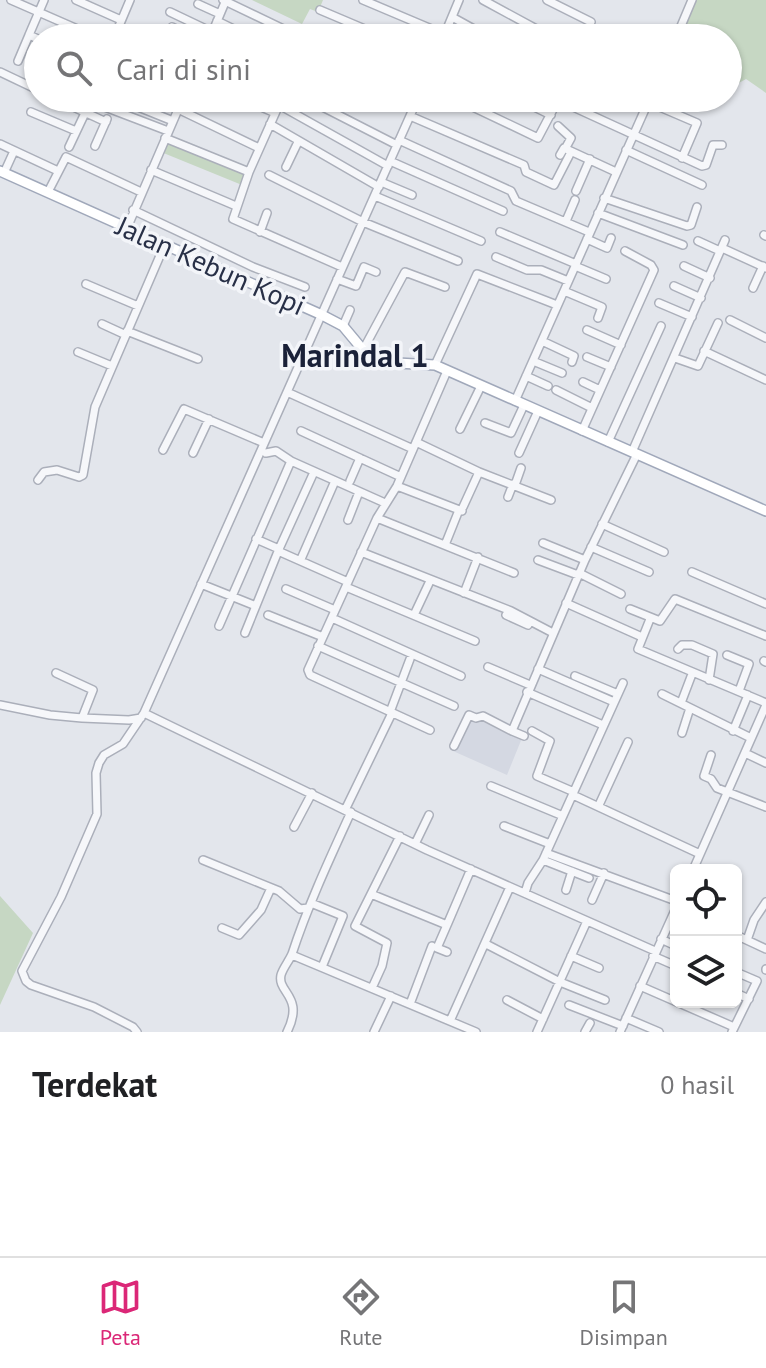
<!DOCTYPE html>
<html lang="id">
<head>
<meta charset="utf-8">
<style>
  :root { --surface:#fff; --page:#f6f6f6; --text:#202124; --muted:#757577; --line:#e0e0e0; --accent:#db2777 }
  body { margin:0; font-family:"PT Sans",sans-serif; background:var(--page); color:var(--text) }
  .controls { position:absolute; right:24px; bottom:24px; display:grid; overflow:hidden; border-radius:12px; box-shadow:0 2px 6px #0004 }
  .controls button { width:72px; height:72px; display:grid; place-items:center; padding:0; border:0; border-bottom:2px solid var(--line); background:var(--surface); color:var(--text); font:40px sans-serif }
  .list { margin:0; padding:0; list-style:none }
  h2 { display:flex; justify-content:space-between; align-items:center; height:104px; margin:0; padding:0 32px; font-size:34px }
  h2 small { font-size:26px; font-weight:400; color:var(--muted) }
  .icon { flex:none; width:44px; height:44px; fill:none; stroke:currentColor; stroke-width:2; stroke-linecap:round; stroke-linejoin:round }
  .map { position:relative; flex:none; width:766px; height:1032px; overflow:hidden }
  .search { position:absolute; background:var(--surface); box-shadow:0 2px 6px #0004; left:24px; right:24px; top:24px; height:88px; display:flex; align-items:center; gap:20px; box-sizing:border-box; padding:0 28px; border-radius:44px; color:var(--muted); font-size:30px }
  .sheet { height:224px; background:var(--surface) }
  nav { display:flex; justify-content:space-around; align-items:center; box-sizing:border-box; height:112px; border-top:2px solid var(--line); background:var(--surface); font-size:22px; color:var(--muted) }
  nav a { display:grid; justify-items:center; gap:4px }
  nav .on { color:var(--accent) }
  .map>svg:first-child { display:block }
  .built { fill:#d4d8e2 }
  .green { fill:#c6d7c3 }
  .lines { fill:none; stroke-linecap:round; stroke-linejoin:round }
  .minor-casing { stroke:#abafba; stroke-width:10 }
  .major-casing { stroke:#a0a8ba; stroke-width:12 }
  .minor { stroke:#f6f7fa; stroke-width:7 }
  .major { stroke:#fff; stroke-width:9 }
  .labels { text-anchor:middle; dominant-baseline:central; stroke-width:7; stroke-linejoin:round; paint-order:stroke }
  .street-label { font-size:28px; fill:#283047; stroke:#f3f5f9 }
  .quarter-label { font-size:32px; font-weight:bold; fill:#1a2138; stroke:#f3f5f9 }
</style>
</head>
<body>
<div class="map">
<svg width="766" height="1032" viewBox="0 0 766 1032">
  <rect width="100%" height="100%" fill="#e3e6ec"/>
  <path class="built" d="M469 716 522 738 507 775 453 751Z"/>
  <path class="green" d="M252 0H323L318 12 310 9 302 24Z
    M694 0H766V93L746 79 728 89V38H678Z
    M166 141 246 174 242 185 161 152Z
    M0 896 33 933 0 1005Z"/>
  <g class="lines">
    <g class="minor-casing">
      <path id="minor" d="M11 0 98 38
        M76 0 121 20
        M223 0 302 38
        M363 0 453 38
        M483 0 553 38
        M547 0 591 22
        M198 4 220 14
        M320 10 386 38
        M170 12 212 32
        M452 17 490 38
        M217 21 252 38
        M592 32 604 38
        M444 36 459 0
        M114 38 130 0
        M166 38 172 27 194 38
        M210 38 226 0
        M676 38 692 0
        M38 39 29 35 44 0
        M18 61 29 35
        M0 72 38 90
        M54 98 106 122
        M116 98 173 121
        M167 98 181 104
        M241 98 275 113
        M282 98 249 172 233 219 342 267
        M305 98 397 145
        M402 98 415 104
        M454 98 538 138 558 100 702 166 706 165 713 145H722
        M516 98 551 115
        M648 102 697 123 682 158
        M279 105 388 166
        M105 107 168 131
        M178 109 259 148
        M31 112 76 131
        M410 116 524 165 526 172 554 185 571 152
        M270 124 379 187
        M558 126 571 138 565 149
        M165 138 249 172
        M399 140 511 191 516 201 589 232
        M0 144 58 171
        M95 146 107 119
        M69 147 85 113
        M626 150 702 185
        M560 155 564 148 616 172
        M390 161 503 211
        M286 167 298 142
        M151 170 236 206
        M4 173 14 151
        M269 175 363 222 458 261
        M381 182 412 195
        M576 191 590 159
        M48 192 66 157 141 192
        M375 196 481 241
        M604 198 687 226 691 225 697 207
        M133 210 253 267 305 287
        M598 213 683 245
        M566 221 575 200
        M127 228 183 98
        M260 232 267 213
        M500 232 576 264
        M764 235 766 236
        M587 239 607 248 611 238
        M698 241 720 251
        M722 248 766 268
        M496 257 527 270H541L568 281
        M575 266 606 279
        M684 266 710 278
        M337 279 356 286 364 267 376 272
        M86 284 138 306
        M674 286 701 298
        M753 288 763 266
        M564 291 602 307 598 318
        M659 303 692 317
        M730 320 766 338
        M102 324 126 335
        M343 326 350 310
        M587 330 621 345
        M127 331 198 359
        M542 341 574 356 572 362
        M363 350 405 272 445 287
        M704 351 766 380
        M78 352 112 366
        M587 357 611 367
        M675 358 698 366 718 323
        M533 361 562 373
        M435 365 477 274 557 305
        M526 376 548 386
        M583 382 600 390
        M556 390 592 408
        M287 392 413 449
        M515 401 650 98
        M485 423 511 433 524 405
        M460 429 481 386
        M301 431 401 477
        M582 431 654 270 651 265 625 251
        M416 442 479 472 551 500
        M608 442 661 326
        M163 450 184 409 264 443
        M632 452 725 240
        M193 453 209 419
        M266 453 276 451 291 461 385 503
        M519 453 538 411
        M38 480 44 472 57 470 79 477 83 475 95 407 165 244
        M350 481 360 458
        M515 485 521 468
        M397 486 462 511
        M508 497 513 484
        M463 507 479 472
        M377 518 514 573
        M348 520 359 492
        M602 524 664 552
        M256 539 279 549
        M543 543 585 560
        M445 545 459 510
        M591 547 649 572
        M278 551 348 582
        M361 552 511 611 553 633
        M301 559 335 481
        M538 560 578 575
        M692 572 766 604
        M579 573 621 594
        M201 584 256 606
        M346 587 475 641
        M286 589 335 610
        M464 593 478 557
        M566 603 642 637
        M630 609 660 621 675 599 766 636
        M268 615 323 637
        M414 615 430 581
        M506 615 528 625
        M332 618 461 676
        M650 619 638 649 766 703
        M219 626 291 461
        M245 633 279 549 314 472
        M318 646 454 706
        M678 649 682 645H692L713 654 709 680
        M727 655 749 664 739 691
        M764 661 766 662
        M488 667 530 685
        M538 669 614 702
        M56 673 93 690 82 718 129 720 141 718
        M575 676 618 694
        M527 692 603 725
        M662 694 751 738
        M681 703 692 674
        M0 705 50 715 82 718
        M390 712 410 659
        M144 713 427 850 655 951
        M430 730 310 675 308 670 377 518 397 486 447 371
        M532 731 550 741 537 776 574 792
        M733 731 748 695
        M682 733 690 708
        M524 736 512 731 585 560 637 454
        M454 746 469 715 476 718 483 716 512 731
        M745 753 766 763
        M711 755 704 776 711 779 717 788 766 807
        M491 786 563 816
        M573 795 700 854
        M599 805 628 742
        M346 808 392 713
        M504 826 550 844
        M294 827 312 793
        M415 844 429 815
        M546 853 676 901
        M203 860 279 891 300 909 308 908
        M543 860 589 878
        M693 870 766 705
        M566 890 572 871
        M525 893 528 883 543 860 623 683
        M371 894 447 925 471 869
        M592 900 604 873
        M311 903 343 916 322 967
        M447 925 437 948 447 952
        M222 928 239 935 261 910 271 888
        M736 935 766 949
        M661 939 676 946
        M747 940 754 920 766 902
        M486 944 560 982 605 1000
        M292 955 476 1032
        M571 956 599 968
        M653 956 676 966
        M766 970V969
        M640 986 734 1027
        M372 988 382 966 387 943 355 926 400 836
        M736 993 749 999
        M507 1000 543 1019
        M410 1004 432 946
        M569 1005 623 1026
        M626 1018 659 1032
        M450 1021 510 887
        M137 1032 133 1027 94 1007 31 985 26 981 22 971 61 897 97 814 96 773 99 763 104 755 123 744 144 713 418 98
        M287 1032C305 996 277 993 281 975 283 968 289 961 292 954 308 905 330 858 351 812
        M374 1032 391 996
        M537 1032 587 921
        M585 1032 590 1023
        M620 1032 676 908
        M732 1032 757 981 736 972"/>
    </g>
    <g class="major-casing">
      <path id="major" d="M0 171 322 315 343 326 363 350 378 362 435 365 766 511"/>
    </g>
    <use href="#minor" class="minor"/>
    <use href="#major" class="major"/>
  </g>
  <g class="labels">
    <g class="street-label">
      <text transform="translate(211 265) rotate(24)">Jalan Kebun Kopi</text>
    </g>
    <g class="quarter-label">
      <text x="355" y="355">Marindal 1</text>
    </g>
  </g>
</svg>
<div class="controls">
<button><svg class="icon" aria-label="locate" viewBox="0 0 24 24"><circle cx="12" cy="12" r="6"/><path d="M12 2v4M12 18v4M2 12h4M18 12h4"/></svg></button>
<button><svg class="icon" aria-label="layers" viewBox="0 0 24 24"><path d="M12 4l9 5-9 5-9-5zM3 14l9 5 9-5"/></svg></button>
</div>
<div class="search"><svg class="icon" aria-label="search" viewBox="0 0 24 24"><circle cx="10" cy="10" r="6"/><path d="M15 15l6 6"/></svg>Cari di sini</div>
</div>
<section class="sheet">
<h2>Terdekat<small>0 hasil</small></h2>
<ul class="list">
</ul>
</section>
<nav>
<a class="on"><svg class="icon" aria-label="map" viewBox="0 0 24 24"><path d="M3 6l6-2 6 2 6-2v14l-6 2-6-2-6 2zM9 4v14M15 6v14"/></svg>Peta</a>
<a><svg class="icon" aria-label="directions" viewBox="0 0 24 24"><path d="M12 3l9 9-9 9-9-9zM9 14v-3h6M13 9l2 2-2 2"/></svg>Rute</a>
<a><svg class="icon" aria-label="saved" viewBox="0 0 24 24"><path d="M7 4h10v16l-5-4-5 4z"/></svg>Disimpan</a>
</nav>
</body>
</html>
